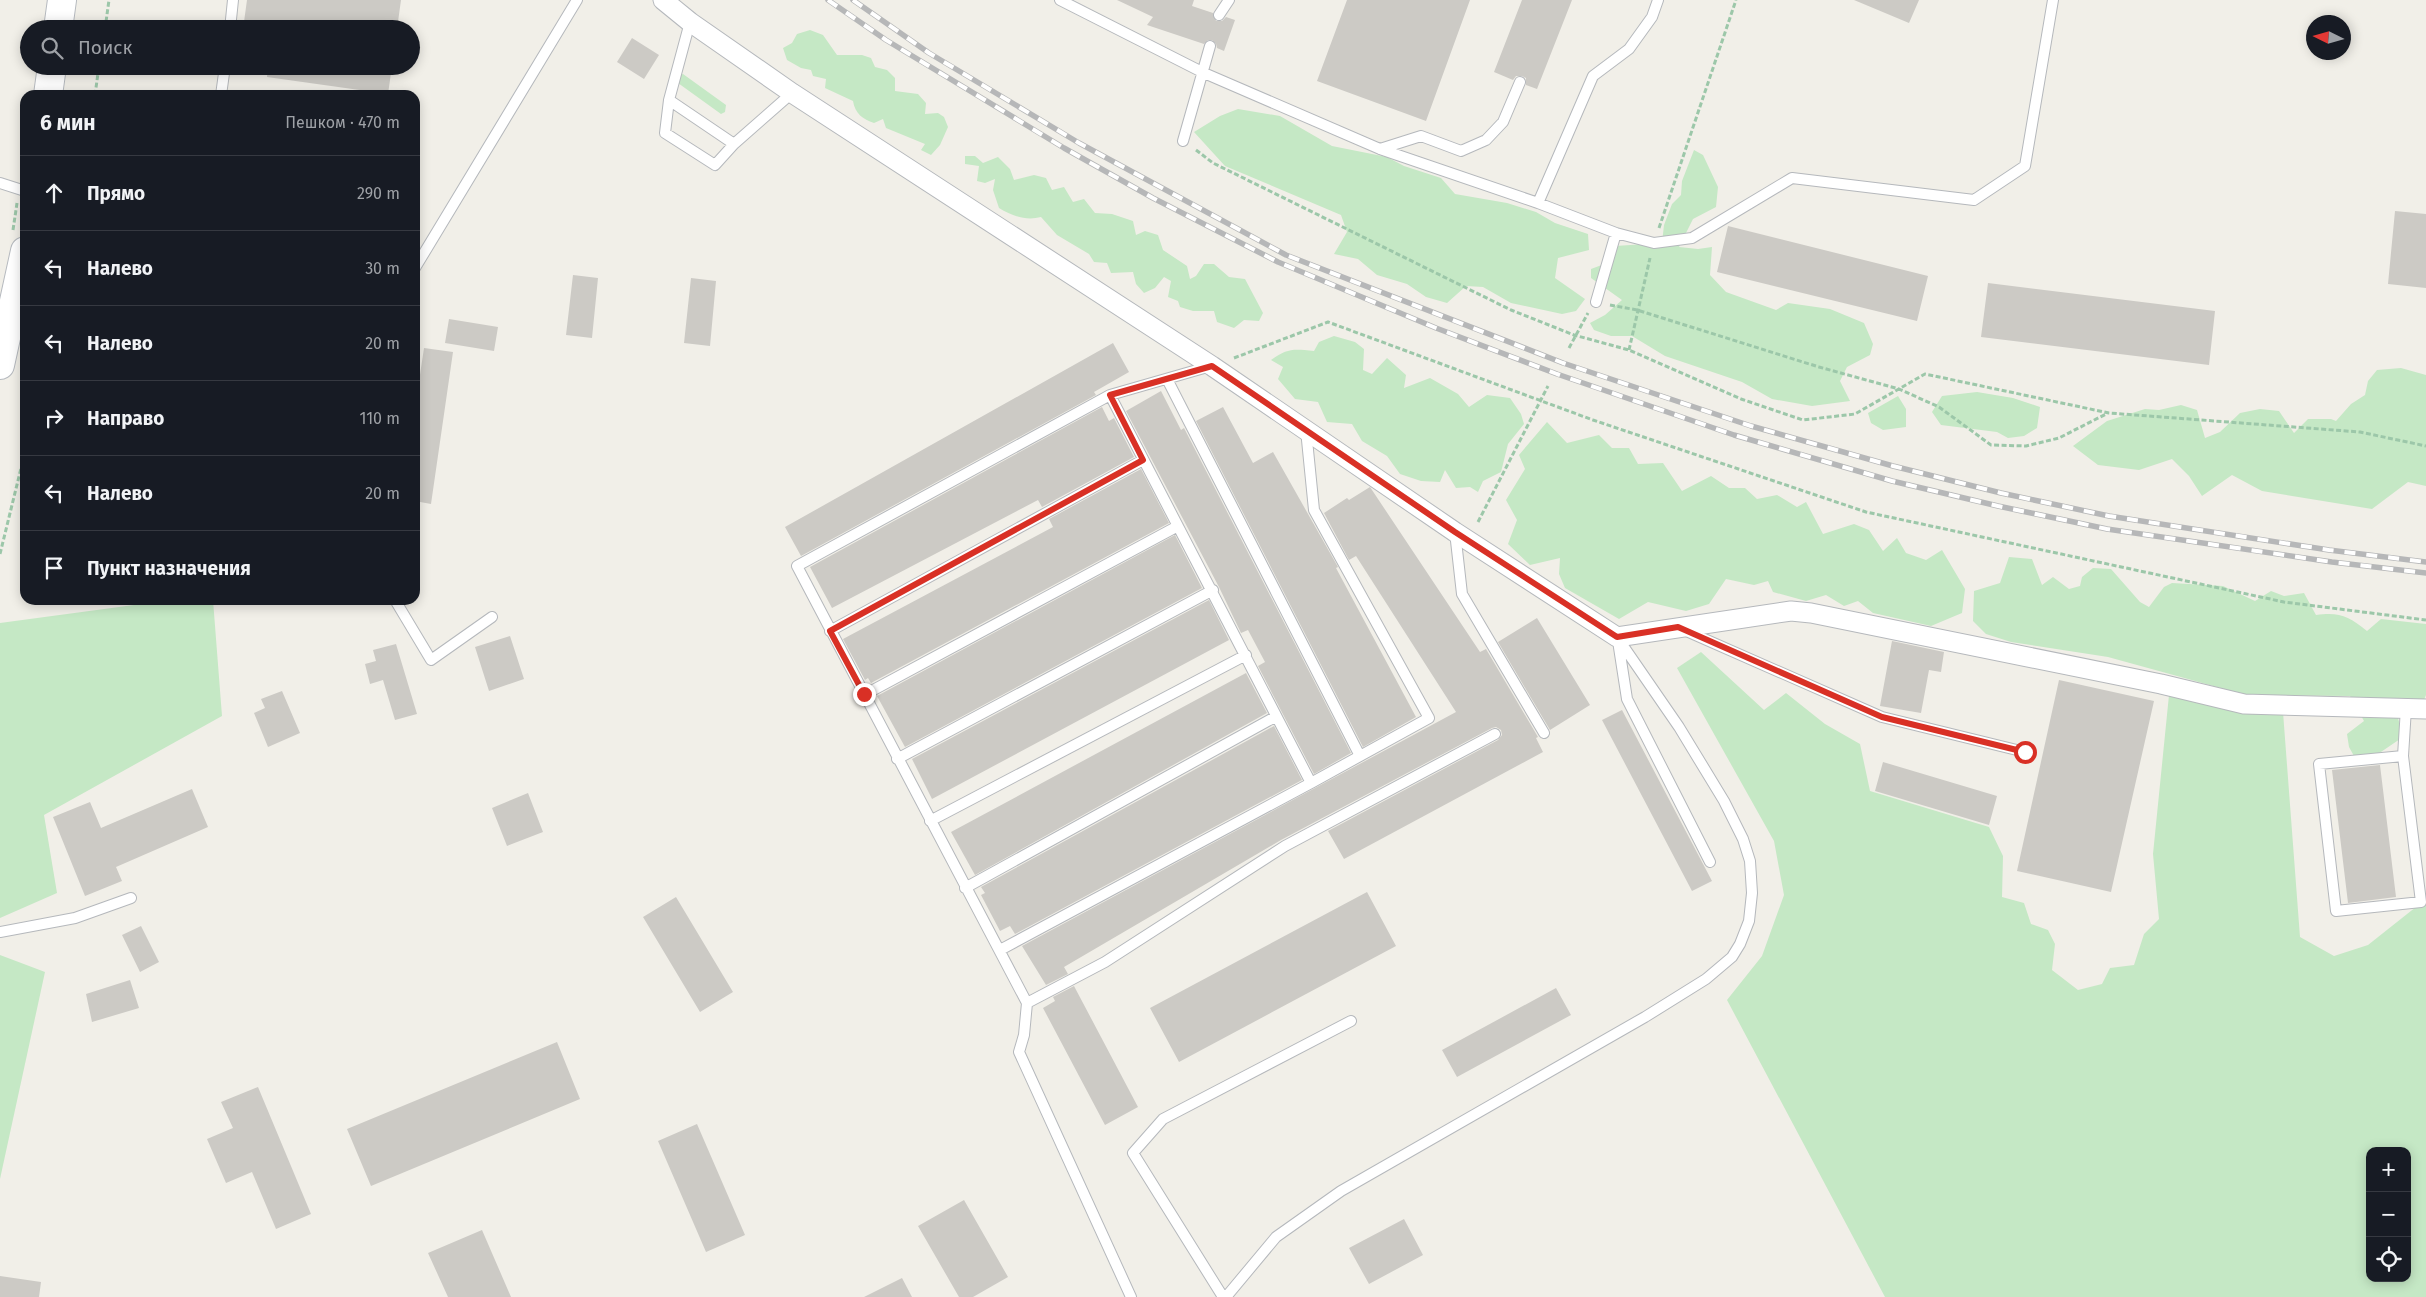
<!DOCTYPE html>
<html lang="ru">
<head>
<meta charset="utf-8">
<style>
  :root { --surface:#171b24; --page:#242831; --text:#f1f3f6; --muted:#9ea1a6; --line:#363941 }
  body { margin:0; font-family:"Fira Sans",sans-serif; background:var(--page); color:var(--text) }
  .controls { position:absolute; right:15px; bottom:15px; display:grid; overflow:hidden; border-radius:10px; box-shadow:0 2px 12px #0003 }
  .controls button { width:45px; height:45px; display:grid; place-items:center; padding:0; border:0; border-bottom:1px solid var(--line); background:var(--surface); color:var(--text); font:25px sans-serif }
  .compass { position:absolute; left:2306px; top:15px; width:45px; height:45px; border-radius:50%; background:var(--surface); box-shadow:0 2px 12px #0003; rotate:275deg }
  .stop { position:absolute; width:15px; height:15px; margin:-11px; border:4px solid #d93025; border-radius:50%; background:#fff }
  .stop.end { background:#d93025; border-color:#fff; box-shadow:0 1px 5px #0008 }
  .list { margin:0; padding:0; list-style:none }
  h2 { display:flex; justify-content:space-between; align-items:center; height:65px; margin:0; padding:0 20px; font-size:21px }
  h2 small { font-size:16px; font-weight:400; color:var(--muted) }
  .list li { display:grid; grid-template-columns:32px 1fr auto; gap:15px; align-items:center; box-sizing:border-box; height:75px; padding:0 20px; border-top:1px solid var(--line) }
  .list b { display:block; font-size:19px; white-space:nowrap }
  .list em { font-size:16px; font-style:normal; color:var(--muted) }
  .icon { flex:none; width:28px; height:28px; fill:none; stroke:currentColor; stroke-width:2; stroke-linecap:round; stroke-linejoin:round }
  .map { position:relative; flex:none; width:2426px; height:1297px; overflow:hidden }
  .search { position:absolute; background:var(--surface); box-shadow:0 2px 12px #0003; left:20px; top:20px; width:400px; height:55px; display:flex; align-items:center; gap:12px; box-sizing:border-box; padding:0 18px; border-radius:28px; color:var(--muted); font-size:19px }
  .panel { position:absolute; background:var(--surface); box-shadow:0 2px 12px #0003; left:20px; top:90px; width:400px; height:515px; border-radius:15px }
  .map>svg:first-child { display:block }
  .green { fill:#c5e8c5; fill-rule:evenodd }
  .building { fill:#cccac5 }
  .lines { fill:none; stroke-linecap:round; stroke-linejoin:round }
  .service-casing { stroke:#b5b8bc; stroke-width:12 }
  .minor-casing { stroke:#b5b8bc; stroke-width:21 }
  .secondary-casing { stroke:#b6babf; stroke-width:30 }
  .path { stroke:#9cc7a9; stroke-width:3; stroke-dasharray:5 2.5; stroke-linecap:butt }
  .service { stroke:#fff; stroke-width:10 }
  .minor { stroke:#fff; stroke-width:19 }
  .secondary { stroke:#fff; stroke-width:28 }
  .rail-casing { stroke:#b6b7b8; stroke-width:5.5 }
  .rail { stroke:#fff; stroke-width:4; stroke-dasharray:11; stroke-linecap:butt }
  .route { stroke:#d93025; stroke-width:6 }
</style>
</head>
<body>
<div class="map">
<svg width="2426" height="1297" viewBox="0 0 2426 1297">
  <rect width="100%" height="100%" fill="#f1efe8"/>
  <path class="green" d="M810 30 823 35 837 55H862L871 58 875 67 887 70 895 78V91L918 94 926 103 925 114 938 113 944 117 948 127 940 145 931 155 921 150 925 144 886 128 883 119 874 123C863 119 855 114 853 101L825 88 826 79 813 76 811 70 801 68 787 60 783 48 792 43 797 34Z
    M683 74 726 105 725 112 721 114 678 83 679 75Z
    M1238 109 1280 116 1332 146 1387 157 1404 166 1441 178 1455 194 1507 203 1536 212 1555 223 1588 234 1589 250 1558 258 1555 278 1585 299 1576 311 1562 314 1511 303 1483 287 1466 286 1447 303 1426 297 1407 284 1377 275 1358 259 1334 254 1347 232 1341 215 1225 166 1194 132 1220 116Z
    M1694 150 1703 155 1718 187 1716 207 1693 219 1679 247 1698 249 1712 247 1710 275 1726 292 1776 310 1788 303 1830 309 1864 323 1873 344 1870 355 1847 367 1840 381 1850 401 1812 406 1772 399 1742 382 1665 356 1632 336H1611L1594 330 1590 323 1605 315 1622 300 1591 278V269L1607 263 1615 246 1662 243 1664 225 1672 204 1681 195 1682 181Z
    M965 156H975L983 163 998 157 1010 169 1014 180 1034 175 1046 178 1052 190 1064 187 1073 202 1084 199 1095 213 1112 214 1133 221 1136 235 1145 231 1158 235 1163 250 1187 266 1190 279 1196 276 1204 264H1214L1229 277 1245 279 1263 313 1259 321 1244 320 1234 328 1217 322 1214 311H1193L1180 307 1178 301 1168 297 1171 281 1164 277 1155 288 1144 293 1136 284 1133 272 1111 273 1107 263 1094 262 1089 254 1057 235 1041 217C1026 221 1012 216 999 208L993 190 995 179 985 183 977 181 979 166 965 164Z
    M1334 336 1355 342 1364 349 1363 370 1372 374 1387 358 1406 375 1404 388 1430 378 1458 394 1469 407 1487 395 1510 398 1521 414 1524 424 1508 444 1501 472 1483 481 1478 492 1470 487 1456 488 1445 470 1440 482 1421 481 1400 474 1387 456 1362 441 1352 424 1327 422 1318 402 1295 399 1278 379 1283 367 1271 360C1288 348 1293 349 1314 351L1319 342Z
    M2401 368 2426 375V486L2408 482 2372 509 2262 491 2232 475 2202 496 2189 476 2172 459 2139 470 2098 465 2073 446 2107 421 2145 409 2159 410 2181 405 2197 410 2205 438 2220 432 2240 413 2260 409 2279 411 2294 433 2308 419H2331L2336 421 2351 404 2365 395 2368 381 2377 370Z
    M1977 392 2013 398 2040 407 2037 428 2024 436 2008 438 1997 432 1941 425 1932 412 1942 396Z
    M1898 396 1906 409V427L1883 430 1871 423 1868 413Z
    M1547 422 1567 443 1599 435 1612 448H1629L1638 464 1663 463 1682 491 1711 476 1729 488H1745L1757 499 1777 495 1797 507 1806 502 1823 534 1854 524 1869 530 1883 551 1897 538 1906 553 1926 560 1942 550 1965 589 1962 613 1931 626 1873 613 1858 601 1844 606 1826 595 1806 601 1773 592 1768 581 1754 585 1726 579 1709 604 1686 611 1648 602 1619 619 1565 588 1559 574 1560 558 1530 565 1508 544 1517 520 1506 500 1525 469 1519 455Z
    M2009 557 2032 559 2042 585 2053 577 2069 589 2080 586 2082 577 2093 568 2111 569 2140 602 2149 607 2164 587 2172 583 2223 586 2255 601 2271 591 2284 596 2304 593 2316 615C2340 612 2348 616 2367 631L2381 619 2426 624V695L2417 717 2397 715 2400 725V739L2378 754 2354 756 2349 747 2347 734 2364 721 2350 696 2246 695 2108 657 2011 642 1986 634 1973 621 1974 591 2000 583Z
    M171 600H213L222 716 44 815 57 893 0 918V623Z
    M1701 652 1764 710 1786 693 1825 724 1860 744 1870 791 1989 827 2003 856 2002 897 2024 903 2031 924 2048 930 2055 944 2052 970 2078 990 2102 984 2110 968 2134 965 2144 934 2159 919 2153 854 2169 695 2283 712 2300 937 2334 956 2368 945 2426 899V1297H1885L1727 1000 1762 956 1784 895 1774 841 1677 668ZM2370 1151H2407V1278H2370Z
    M0 955 45 972 0 1179Z"/>
  <path class="building" d="M247 0H401L397 29H243Z
    M1117 0H1194L1192 6 1213 13 1216 21H1222L1226 17 1235 20 1224 51 1217 48 1216 44 1212 40H1208L1204 44 1147 25 1153 17Z
    M1347 0H1470L1426 121 1317 81Z
    M1522 0H1572L1537 89 1526 85V78L1522 76H1516L1513 80 1494 72Z
    M1854 0H1919L1909 23Z
    M632 38 659 55 644 79 617 62Z
    M268 66H392L388 94 267 77Z
    M2395 211 2426 214V288L2388 284Z
    M1728 226 1928 276 1917 321 1717 272Z
    M573 275 598 278 592 338 566 335Z
    M691 278 716 281 710 346 684 343Z
    M1988 283 2215 311 2209 365 1981 337Z
    M449 319 498 327 494 351 445 343Z
    M1113 343 1129 372 1094 392 1096 395 801 556 785 527Z
    M424 348 453 352 431 504 415 501V408Z
    M1161 391 1181 430 1184 428 1351 753 1314 774 1258 666 1265 662 1248 630 1241 633 1219 587 1126 411Z
    M1102 407 1109 421 1114 418 1134 457 1042 507 1038 500 832 608 810 567Z
    M1223 407 1253 463 1273 452 1338 567 1336 568 1416 717 1363 747 1196 421Z
    M1141 469 1169 523 871 683 868 678 865 680 843 639 1053 527 1049 519Z
    M1370 487 1480 652 1486 649 1538 737 1536 738 1543 752 1344 859 1328 831 1498 740 1502 735 1501 730 1496 727 1492 728 1281 840 1064 967 1068 974 1046 985 1022 946 1456 712 1356 556 1349 560 1324 513 1347 498 1349 500Z
    M1175 535 1202 588 905 747 877 696Z
    M1209 600 1229 640 932 799 912 759Z
    M1537 618 1590 705 1550 730 1498 642Z
    M510 636 524 679 489 691 475 647Z
    M1892 641 1944 652 1941 672 1929 670 1921 713 1880 706Z
    M396 644 417 714 395 720 383 680 370 684 365 664 376 661 373 650Z
    M1246 673 1267 713 975 875 951 832Z
    M2059 680 2154 701 2111 892 2017 871Z
    M282 691 300 733 268 747 254 713 265 708 261 699Z
    M1622 710 1712 881 1692 891 1602 720Z
    M1274 726 1302 780 1015 934 1010 926 1000 931 981 895 985 893 981 887Z
    M1883 762 1997 796 1989 825 1875 791Z
    M2380 765 2396 897 2348 903 2332 770Z
    M192 789 208 827 116 867 122 881 85 896 53 817 90 802 101 828Z
    M528 793 543 832 507 846 492 808Z
    M1367 892 1396 946 1179 1062 1150 1008Z
    M676 897 733 992 700 1012 643 917Z
    M141 926 159 962 140 972 122 935Z
    M130 980 139 1008 92 1022 86 994Z
    M1074 986 1138 1107 1105 1125 1043 1008 1055 1001 1053 997Z
    M1556 988 1571 1015 1457 1077 1442 1050Z
    M557 1042 580 1099 371 1186 347 1129Z
    M258 1087 311 1214 276 1229 252 1172 226 1183 207 1139 233 1128 221 1102Z
    M697 1124 745 1235 706 1252 658 1141Z
    M964 1200 1008 1277 973 1297H959L918 1226Z
    M1404 1219 1423 1255 1369 1284 1349 1248Z
    M482 1230 511 1297H448L428 1253Z
    M0 1276 41 1282 39 1297H0Z
    M902 1278 912 1297H864Z"/>
  <g class="lines">
    <g class="service-casing">
      <path id="service" d="M1060 0 1204 73 1380 149 1538 203 1616 233 1596 302
        M1219 15 1229 0
        M690 22 669 100 734 144 792 93
        M230 29 233 0
        M221 95 225 66
        M669 100 665 133 715 165 734 144
        M1183 141 1210 46
        M1380 149 1421 136 1461 151 1486 140 1503 122 1520 82
        M0 183 25 191
        M1538 203 1593 76 1629 49 1652 17 1658 0
        M1616 233 1654 243 1692 238 1792 178 1974 200 2025 166 2053 0
        M415 268 577 0
        M1167 379 1360 756
        M1306 430 1314 510 1429 718 1311 783
        M1455 532 1462 594 1544 733
        M395 600 431 660 492 617
        M1684 630 1882 717 2025 752
        M830 631 1143 460
        M1618 641 1627 699 1710 862
        M864 695 1178 526
        M2403 756 2319 764 2336 911 2421 902 2403 756 2406 708
        M897 759 1213 590
        M930 821 1246 655
        M965 888 1275 717
        M0 932 75 918 131 898
        M1000 950 1311 783 1110 395
        M1027 1003 1105 962 1285 846 1495 734
        M1131 1297 1019 1052 1024 1035 1027 1003 797 566 1110 395 1211 366
        M1223 1297 1133 1153 1163 1119 1351 1021
        M1226 1297 1276 1237 1341 1191 1645 1017 1706 979 1732 957 1740 944 1749 921 1752 893 1750 861 1743 839 1724 801 1679 727 1617 637"/>
    </g>
    <g class="minor-casing">
      <path id="minor" d="M663 0 690 22 792 93 1212 366 1455 532 1617 637 1791 611 1811 613 2161 684 2244 704 2426 709"/>
    </g>
    <g class="secondary-casing">
      <path id="secondary" d="M58 29 62 0
        M48 95 52 66
        M0 365 25 251"/>
    </g>
    <path class="path" d="M105 29 109 0
      M95 95 99 66
      M1196 150 1213 163 1511 310 1574 335 1629 350 1741 399 1803 420 1855 414 1925 374 2109 413 2360 432 2426 446
      M22 175 25 153
      M1659 228 1736 0
      M13 230 17 203
      M1610 305 1637 310 1819 367 1899 389 1939 407 1991 445 2026 446 2059 438 2108 413
      M1569 348 1588 313
      M1629 350 1650 258
      M1234 358 1328 322 1593 420 1866 512 2284 602 2426 620
      M1478 522 1548 386
      M0 554 25 452"/>
    <use href="#service" class="service"/>
    <use href="#minor" class="minor"/>
    <use href="#secondary" class="secondary"/>
    <g class="rail-casing">
      <path id="rail" d="M828 0 886 40 1064 148 1153 198 1278 262 1436 328 1557 374 1734 435 1892 481 1998 506 2107 529 2332 562 2426 573
        M853 0 929 53 1079 143 1286 255 1563 363 1751 426 1893 466 2001 493 2109 516 2329 550 2426 562"/>
    </g>
    <use href="#rail" class="rail"/>
  </g>
  <g class="lines">
    <path class="route" d="M864 694 830 631 1143 460 1110 395 1212 366 1455 532 1617 637 1678 627 1882 717 2025 752"/>
  </g>
</svg>
<div class="controls">
<button>+</button>
<button>−</button>
<button><svg class="icon" aria-label="locate" viewBox="0 0 24 24"><circle cx="12" cy="12" r="6"/><path d="M12 2v4M12 18v4M2 12h4M18 12h4"/></svg></button>
</div>
<svg class="compass" viewBox="-18 -18 36 36"><path d="M0-13l5 13h-10z" fill="#e53935"/><path d="M0 13l5-13h-10z" fill="#9ea1a6"/></svg>
<div class="stop" style="left:2025px;top:752px"></div>
<div class="stop end" style="left:864px;top:694px"></div>
<div class="search"><svg class="icon" aria-label="search" viewBox="0 0 24 24"><circle cx="10" cy="10" r="6"/><path d="M15 15l6 6"/></svg>Поиск</div>
<section class="panel">
<h2>6 мин<small>Пешком · 470 m</small></h2>
<ul class="list">
<li><svg class="icon" aria-label="ahead" viewBox="0 0 24 24"><path d="M12 20V5M6 11l6-6 6 6"/></svg><div><b>Прямо</b></div><em>290 m</em></li>
<li><svg class="icon" aria-label="left" viewBox="0 0 24 24"><path d="M17 20v-9H6M10 6l-5 5 5 5"/></svg><div><b>Налево</b></div><em>30 m</em></li>
<li><svg class="icon" aria-label="left" viewBox="0 0 24 24"><path d="M17 20v-9H6M10 6l-5 5 5 5"/></svg><div><b>Налево</b></div><em>20 m</em></li>
<li><svg class="icon" aria-label="right" viewBox="0 0 24 24"><path d="M7 20v-9h11M14 6l5 5-5 5"/></svg><div><b>Направо</b></div><em>110 m</em></li>
<li><svg class="icon" aria-label="left" viewBox="0 0 24 24"><path d="M17 20v-9H6M10 6l-5 5 5 5"/></svg><div><b>Налево</b></div><em>20 m</em></li>
<li><svg class="icon" aria-label="arrive" viewBox="0 0 24 24"><path d="M6 21V4h12l-3 4 3 4H6"/></svg><div><b>Пункт назначения</b></div></li>
</ul>
</section>
</div>
</body>
</html>
